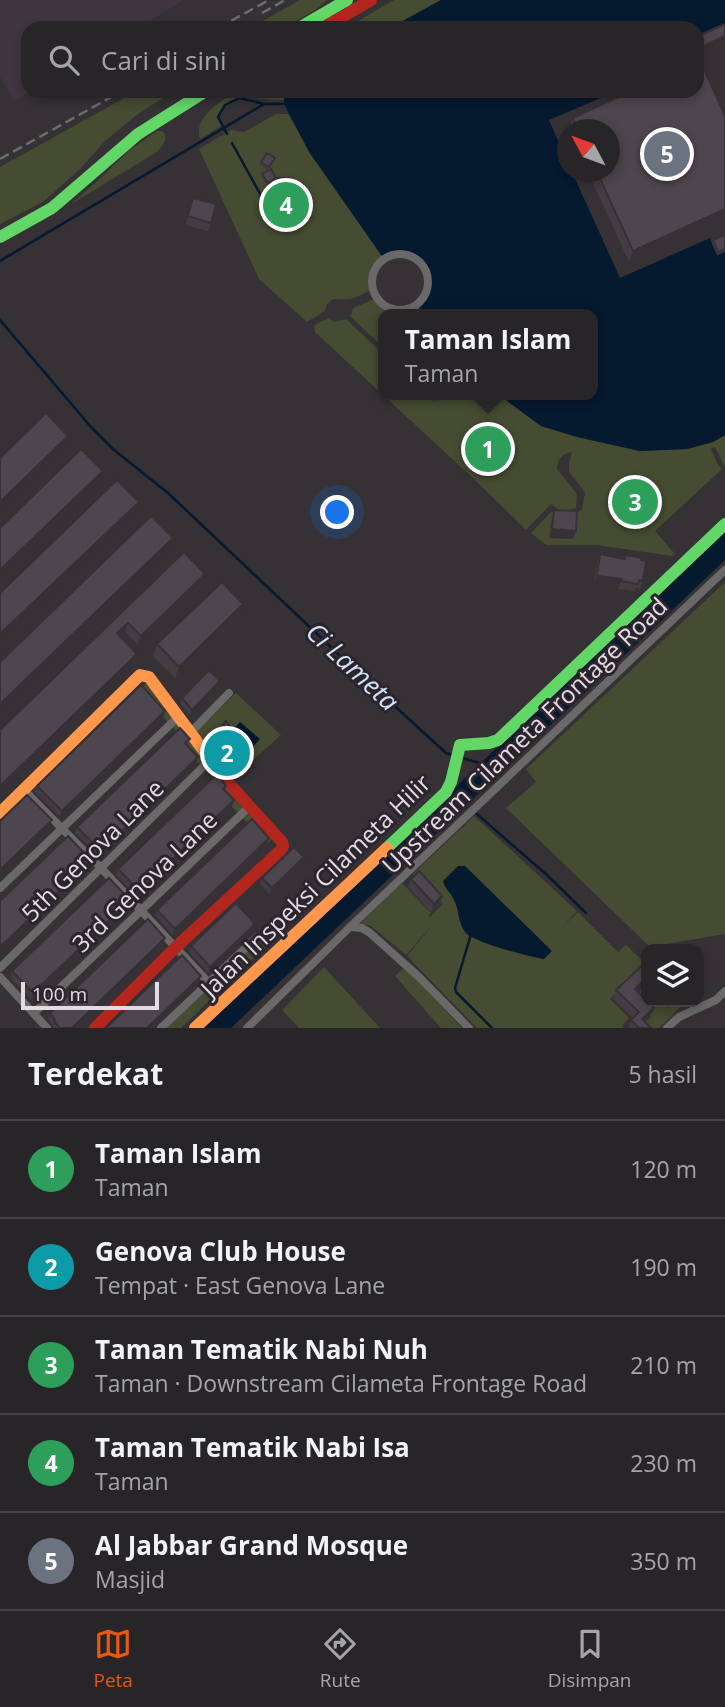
<!DOCTYPE html>
<html lang="id">
<head>
<meta charset="utf-8">
<style>
  :root { --surface:#282528; --page:#343134; --text:#f1f3f6; --muted:#a5a5a8; --line:#444245; --accent:#ea580c }
  body { margin:0; font-family:"Open Sans",sans-serif; background:var(--page); color:var(--text) }
  .controls { position:absolute; right:21px; bottom:21px; display:grid; overflow:hidden; border-radius:14px; box-shadow:0 4px 10px #0003 }
  .controls button { width:63px; height:63px; display:grid; place-items:center; padding:0; border:0; border-bottom:2px solid var(--line); background:var(--surface); color:var(--text); font:35px sans-serif }
  .compass { position:absolute; left:557px; top:119px; width:63px; height:63px; border-radius:50%; background:var(--surface); box-shadow:0 4px 10px #0003; rotate:311deg }
  .scale { position:absolute; left:21px; bottom:18px; width:138px; box-sizing:border-box; padding-left:7px; border:4px solid #e2dde2; border-top:0; font-size:19px; line-height:24px; white-space:nowrap; color:#e2dde2; -webkit-text-stroke:5px #2d252d; paint-order:stroke }
  .you { position:absolute; left:338px; top:513px; width:24px; height:24px; margin:-18px; border:5px solid #fff; border-radius:50%; background:#1a73e8; box-shadow:0 0 0 10px #1a73e833 }
  .badge { display:grid; place-items:center; width:46px; height:46px; border-radius:50%; background:var(--accent); color:#fff; font-size:23px; font-weight:700 }
  .pin { position:absolute; translate:-50% -50%; border:4px solid #fff; box-shadow:0 2px 7px #0006 }
  .popup { position:absolute; left:378px; top:309px; width:220px; height:91px; box-sizing:border-box; display:grid; place-content:center; border-radius:14px; background:var(--surface); filter:drop-shadow(0 2px 5px #0005); font-size:23px; white-space:nowrap; color:var(--muted) }
  .popup b { font-size:26px; color:var(--text) }
  .popup::after { content:''; position:absolute; left:50%; top:100%; margin-left:-14px; border:14px solid transparent; border-top-color:var(--surface) }
  .list { margin:0; padding:0; list-style:none }
  h2 { display:flex; justify-content:space-between; align-items:center; height:91px; margin:0; padding:0 28px; font-size:30px }
  h2 small { font-size:23px; font-weight:400; color:var(--muted) }
  .list li { display:grid; grid-template-columns:46px 1fr auto; gap:21px; align-items:center; box-sizing:border-box; height:98px; padding:0 28px; border-top:2px solid var(--line) }
  .list b { display:block; font-size:26px; white-space:nowrap }
  .list p { margin:0; font-size:23px; white-space:nowrap; color:var(--muted) }
  .list em { font-size:23px; font-style:normal; color:var(--muted) }
  .icon { flex:none; width:38px; height:38px; fill:none; stroke:currentColor; stroke-width:2; stroke-linecap:round; stroke-linejoin:round }
  .map { position:relative; flex:none; width:725px; height:1028px; overflow:hidden }
  .search { position:absolute; background:var(--surface); box-shadow:0 4px 10px #0003; left:21px; right:21px; top:21px; height:77px; display:flex; align-items:center; gap:18px; box-sizing:border-box; padding:0 24px; border-radius:21px; color:var(--muted); font-size:26px }
  .sheet { height:581px; background:var(--surface) }
  nav { display:flex; justify-content:space-around; align-items:center; box-sizing:border-box; height:98px; border-top:2px solid var(--line); background:var(--surface); font-size:19px; color:var(--muted) }
  nav a { display:grid; justify-items:center; gap:4px }
  nav .on { color:var(--accent) }
  .map>svg:first-child { display:block }
  .built { fill:#403440 }
  .green { fill:#464c32 }
  .water { fill:#05192f }
  .lines { fill:none; stroke-linecap:round; stroke-linejoin:round }
  .stream { stroke:#05192f; stroke-width:2.5 }
  .street { stroke:#6b6869; stroke-width:8 }
  .fast { stroke:#63d668; stroke-width:12 }
  .slow { stroke:#ff974d; stroke-width:12 }
  .jam { stroke:#b3261e; stroke-width:12 }
  .rail { stroke:#6d6b6c; stroke-width:2.5; stroke-dasharray:10 5; stroke-linecap:butt }
  .wall { fill:#433c43 }
  .shaded-wall { fill:#373137 }
  .building { fill:#4e464e; stroke:#373137; stroke-width:2 }
  .labels { text-anchor:middle; dominant-baseline:central; stroke-width:6; stroke-linejoin:round; paint-order:stroke }
  .street-label { font-size:24px; fill:#e2dde2; stroke:#2d252d }
  .water-label { font-size:26px; font-style:italic; fill:#d1e5f9; stroke:#2d252d }
</style>
</head>
<body>
<div class="map">
<svg width="725" height="1028" viewBox="0 0 725 1028">
  <rect width="100%" height="100%" fill="#353135"/>
  <path class="built" d="M0 0H182L183 1 137 28H28V91H31L14 101 0 77Z"/>
  <path class="green" d="M300 0H327L315 10 284 28H250Z
    M394 0H441L390 28H346Z
    M137 91H174L138 114 105 141 80 169 43 202 0 224V167Z
    M237 91H285L284 100C254 101 236 87 217 116L221 126 200 139C193 116 221 102 237 91Z
    M276 114H288L310 152 384 259C375 268 371 276 373 289 366 292 357 298 349 299 338 301 329 293 325 311L307 322 259 279 199 149 231 130 244 132Z
    M157 131H162L165 134C167 141 162 146 157 152L71 204 94 184 131 149Z
    M377 298C388 310 401 313 416 304L424 314H383V347L350 316 352 312 353 308Z
    M329 318 334 322 346 319 383 354V395H427L434 401 437 398 434 395H499L541 426 577 437 640 451 687 449 713 442 725 435V467L715 447 711 449 717 463 722 469 655 531 675 554 672 556 597 545H546L531 533 552 511 559 516 572 517 582 509 585 493C573 471 564 480 572 452 562 454 558 458 557 469L577 494 576 508 562 512 551 504 526 530 476 481 315 332 314 327 316 324Z
    M725 582V934L650 947 506 808 536 782 526 769Z
    M146 683 273 838 267 844 223 797 225 790 186 751 188 744 139 691Z
    M236 693 281 735 230 781 195 733Z
    M474 816 577 911 563 926 578 912 618 952 626 945 645 963 610 999 629 1018 622 1026 624 1028H477L407 956 435 922 406 955 371 926 360 924 402 883 431 913 429 916 430 917 443 904 413 874Z
    M263 936 269 943 181 1028H166Z
    M324 967 380 1028H299L282 1010Z
    M404 968 413 976 462 1028H441L395 976Z
    M644 987 646 989V1002H658L662 1006 664 1004 668 1008 675 1002 684 1003 659 1028H643L641 1027 651 1017 633 998Z"/>
  <path class="water" d="M441 0H725V23L697 35V28H390Z
    M285 91H617L549 120 567 161 568 172H572L620 278 710 238 717 255 725 252V435L713 442 687 449 640 451 577 437 541 426 499 395H593V314H425L416 304C443 280 419 243 384 259L309 152 284 104V93Z
    M725 531V560L231 1028H202Z
    M240 722 260 739 251 749 231 732Z
    M458 866H465L552 951 544 959C530 957 472 942 465 932 458 923 459 909 454 900 451 892 445 890 443 881Z"/>
  <g class="lines">
    <path class="stream" d="M227 134 218 117 225 105 239 98 264 104
      M232 143 264 201
      M0 261 264 104H284
      M0 320 91 427 114 450 168 493 352 667 446 753 453 755
      M462 758 483 764
      M477 814 548 876 586 913
      M471 934 455 988 456 992 492 1028"/>
    <path class="street" d="M372 282a28 28 0 1 1 56 0a28 28 0 1 1-56 0Z
      M190 733 229 693
      M24 790 102 869 209 983
      M0 888 178 717
      M350 927 362 928 370 933 418 976 469 1028
      M0 968 211 759
      M0 977 47 1028
      M34 1013 250 806
      M161 1028 257 937
      M247 1028 350 927 725 570
      M667 1028 679 1017 716 1000 725 991"/>
    <path class="fast" d="M299 28 347 0
      M0 237 52 208 138 134 206 91
      M387 848 446 792 451 782 460 745 489 743 498 740 725 524"/>
    <path class="slow" d="M0 813 140 675 149 677 224 778
      M195 1028 387 848"/>
    <path class="jam" d="M323 28 371 0
      M95 1028 176 947 281 850 283 846 282 842 224 778"/>
    <path class="rail" d="M262 13 285 0
      M218 28 269 0
      M0 159 122 91"/>
  </g>
  <path class="wall" d="M725 116V218L629 262 588 172H610V130H569L573 118Z
    M275 158 268 170 259 165 261 162Z
    M262 174 276 178 275 181 267 186 261 177Z
    M193 198 211 223 208 231 185 225Z
    M725 235V251L717 255 712 243 713 240Z
    M554 510 576 531 573 539 549 538 551 518Z
    M184 552 205 574 202 583 138 645 125 632 120 636 137 654 134 663 0 730Z
    M600 554 643 581 640 589 636 588 635 591 618 589 619 587 594 583 597 562Z
    M239 615 175 678 153 656 157 644Z
    M218 686 190 715 180 704 182 698Z
    M165 711 163 717 60 817 34 791 37 786Z
    M217 731 241 763 232 774 213 742Z
    M188 744 187 745 196 762 99 856 75 833 77 827Z
    M224 791 234 800 232 806 137 897 116 875 118 869Z
    M269 838 267 844 173 935 155 915 157 910Z
    M302 863 269 894 260 884 262 878Z
    M411 879 442 896 439 905 431 912 408 887Z
    M130 900 128 906 31 999 10 977 12 971Z
    M253 929 208 973 189 952 191 946Z
    M165 938 163 944 75 1028H53L52 1024 48 1019 50 1013Z
    M646 962V985L645 984 638 992 650 1016 645 1022 651 1028H628L631 1020 633 1018 613 999 616 990Z
    M663 1002H673L668 1007Z"/>
  <path class="shaded-wall" d="M725 36V38L697 51V49Z
    M290 187 289 190 278 191 279 188Z
    M725 209V218L629 262 633 251Z
    M68 436 64 448 0 510V502Z
    M103 471 98 483 0 577V570Z
    M139 502 134 513 70 575 74 564Z
    M552 529 576 531 573 539 549 538Z
    M173 538 169 549 0 711V704Z
    M73 563 69 574 0 641V634Z
    M205 574 202 583 138 645 141 636Z
    M597 576 622 579 619 587 594 583Z
    M243 604 239 615 175 678 179 667Z
    M128 623 125 632 114 642 117 633Z
    M137 654 134 663 0 792V786Z
    M220 681 218 686 190 715 192 710Z
    M165 711 163 717 60 817 62 811Z
    M246 752 241 763 232 774 236 762Z
    M198 757 196 762 99 856 101 851Z
    M234 800 232 806 137 897 139 891Z
    M52 820 50 826 0 874V870Z
    M269 838 267 844 173 935 175 929Z
    M304 857 302 863 269 894 272 888Z
    M91 860 89 865 0 951V947Z
    M442 896 439 905 431 912 434 904Z
    M130 900 128 906 31 999 33 993Z
    M255 924 253 929 208 973 210 967Z
    M165 938 163 944 75 1028H72Z
    M201 976 199 982 151 1028H147Z
    M646 978 645 984 632 998 635 989Z
    M654 1008 650 1016 639 1027 642 1019Z"/>
  <path class="building" d="M725 24V36L697 49V37Z
    M700 60 725 116V209L633 251 597 172H610V130H578L573 118 631 91H697V61Z
    M267 153 275 158 269 167 261 162Z
    M271 169 276 178 268 183 262 174Z
    M278 178H289L290 187 279 188Z
    M193 198 216 204 211 223 188 216Z
    M725 235V249L718 252 713 240Z
    M46 413 68 436 0 502V458Z
    M81 449 103 471 0 570V528Z
    M117 480 139 502 0 634V593Z
    M554 510 577 511 576 531 552 529Z
    M151 516 173 538 0 704V662Z
    M184 552 205 574 141 636 128 623 117 633 137 654 0 786V730Z
    M600 554 625 559 626 555 641 558V560L646 561 643 581 639 580 638 584 621 581 622 579 597 576Z
    M222 582 243 604 179 667 157 644Z
    M209 670 220 681 192 710 182 698Z
    M141 685 165 711 62 811 37 786Z
    M226 721 246 752 236 762 217 731Z
    M180 728 190 739 185 743 198 757 101 851 77 827Z
    M217 774 226 786 223 789 234 800 139 891 118 869Z
    M27 795 52 820 0 870V821Z
    M252 819 269 838 175 929 157 910Z
    M68 836 91 860 0 947V901Z
    M294 847 304 857 272 888 262 878Z
    M419 871 442 896 434 904 411 879Z
    M109 878 130 900 33 993 12 971Z
    M236 903 255 924 210 967 191 946Z
    M148 919 165 938 72 1028H60L55 1023 54 1018 50 1013Z
    M182 955 201 976 147 1028H106Z
    M646 962V978L635 989 654 1008 642 1019 651 1028H639L631 1020 639 1012 616 990Z"/>
  <g class="labels">
    <g class="street-label">
      <text transform="translate(524 735) rotate(-44)">Upstream Cilameta Frontage Road</text>
      <text transform="translate(92 850) rotate(-45)">5th Genova Lane</text>
      <text transform="translate(144 881) rotate(-44)">3rd Genova Lane</text>
      <text transform="translate(315 885) rotate(-44)">Jalan Inspeksi Cilameta Hilir</text>
    </g>
    <g class="water-label">
      <text transform="translate(353 666) rotate(43)">Ci Lameta</text>
    </g>
  </g>
</svg>
<div class="controls">
<button><svg class="icon" aria-label="layers" viewBox="0 0 24 24"><path d="M12 4l9 5-9 5-9-5zM3 14l9 5 9-5"/></svg></button>
</div>
<svg class="compass" viewBox="-18 -18 36 36"><path d="M0-13l5 13h-10z" fill="#e53935"/><path d="M0 13l5-13h-10z" fill="#a5a5a8"/></svg>
<div class="scale">100 m</div>
<div class="you"></div>
<div class="pin badge" style="left:488px;top:449px;background:#2e9e5b">1</div>
<div class="popup"><b>Taman Islam</b>Taman</div>
<div class="pin badge" style="left:227px;top:753px;background:#0f9aa8">2</div>
<div class="pin badge" style="left:635px;top:502px;background:#2e9e5b">3</div>
<div class="pin badge" style="left:286px;top:205px;background:#2e9e5b">4</div>
<div class="pin badge" style="left:667px;top:154px;background:#6b7280">5</div>
<div class="search"><svg class="icon" aria-label="search" viewBox="0 0 24 24"><circle cx="10" cy="10" r="6"/><path d="M15 15l6 6"/></svg>Cari di sini</div>
</div>
<section class="sheet">
<h2>Terdekat<small>5 hasil</small></h2>
<ul class="list">
<li><span class="badge" style="background:#2e9e5b">1</span><div><b>Taman Islam</b><p>Taman</p></div><em>120 m</em></li>
<li><span class="badge" style="background:#0f9aa8">2</span><div><b>Genova Club House</b><p>Tempat · East Genova Lane</p></div><em>190 m</em></li>
<li><span class="badge" style="background:#2e9e5b">3</span><div><b>Taman Tematik Nabi Nuh</b><p>Taman · Downstream Cilameta Frontage Road</p></div><em>210 m</em></li>
<li><span class="badge" style="background:#2e9e5b">4</span><div><b>Taman Tematik Nabi Isa</b><p>Taman</p></div><em>230 m</em></li>
<li><span class="badge" style="background:#6b7280">5</span><div><b>Al Jabbar Grand Mosque</b><p>Masjid</p></div><em>350 m</em></li>
</ul>
</section>
<nav>
<a class="on"><svg class="icon" aria-label="map" viewBox="0 0 24 24"><path d="M3 6l6-2 6 2 6-2v14l-6 2-6-2-6 2zM9 4v14M15 6v14"/></svg>Peta</a>
<a><svg class="icon" aria-label="directions" viewBox="0 0 24 24"><path d="M12 3l9 9-9 9-9-9zM9 14v-3h6M13 9l2 2-2 2"/></svg>Rute</a>
<a><svg class="icon" aria-label="saved" viewBox="0 0 24 24"><path d="M7 4h10v16l-5-4-5 4z"/></svg>Disimpan</a>
</nav>
</body>
</html>
